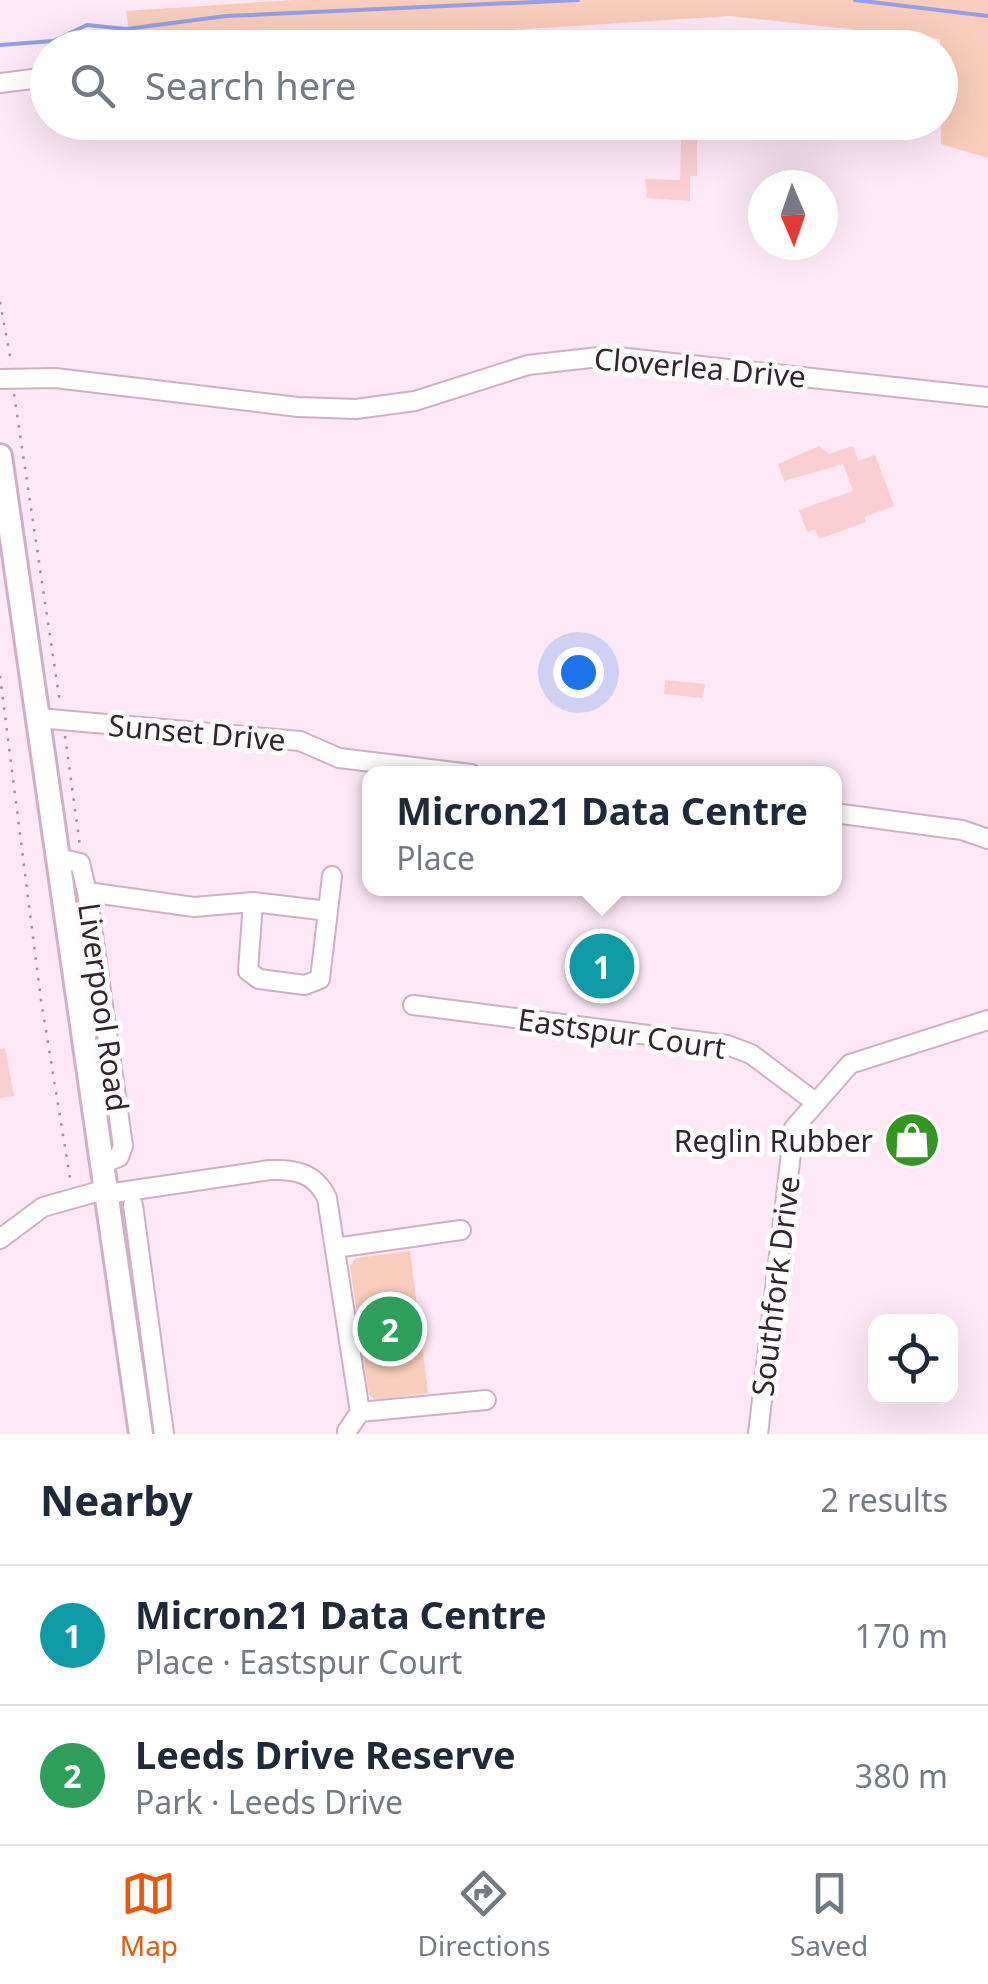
<!DOCTYPE html>
<html lang="en">
<head>
<meta charset="utf-8">
<style>
  :root { --surface:#fff; --page:#f2f2f3; --text:#1f2937; --muted:#747a83; --line:#e0e1e3; --accent:#ea580c }
  body { margin:0; font-family:"Noto Sans",sans-serif; background:var(--page); color:var(--text) }
  .controls { position:absolute; right:30px; bottom:30px; display:grid; overflow:hidden; border-radius:20px; box-shadow:0 10px 40px #0002 }
  .controls button { width:90px; height:90px; display:grid; place-items:center; padding:0; border:0; border-bottom:2px solid var(--line); background:var(--surface); color:var(--text); font:50px sans-serif }
  .compass { position:absolute; left:748px; top:170px; width:90px; height:90px; border-radius:50%; background:var(--surface); box-shadow:0 10px 40px #0002; rotate:178deg }
  .you { position:absolute; left:578px; top:672px; width:35px; height:35px; margin:-25px; border:8px solid #fff; border-radius:50%; background:#1a73e8; box-shadow:0 0 0 15px #1a73e833 }
  .badge { display:grid; place-items:center; width:65px; height:65px; border-radius:50%; background:var(--accent); color:#fff; font-size:32px; font-weight:700 }
  .pin { position:absolute; translate:-50% -50%; border:5px solid #fff; box-shadow:0 2px 10px #0006 }
  .popup { position:absolute; left:362px; top:766px; width:480px; height:130px; box-sizing:border-box; display:grid; place-content:center; border-radius:20px; background:var(--surface); filter:drop-shadow(0 2px 8px #0005); font-size:32px; white-space:nowrap; color:var(--muted) }
  .popup b { font-size:38px; color:var(--text) }
  .popup::after { content:''; position:absolute; left:50%; top:100%; margin-left:-20px; border:20px solid transparent; border-top-color:var(--surface) }
  .list { margin:0; padding:0; list-style:none }
  h2 { display:flex; justify-content:space-between; align-items:center; height:130px; margin:0; padding:0 40px; font-size:42px }
  h2 small { font-size:32px; font-weight:400; color:var(--muted) }
  .list li { display:grid; grid-template-columns:65px 1fr auto; gap:30px; align-items:center; box-sizing:border-box; height:140px; padding:0 40px; border-top:2px solid var(--line) }
  .list b { display:block; font-size:38px; white-space:nowrap }
  .list p { margin:0; font-size:32px; white-space:nowrap; color:var(--muted) }
  .list em { font-size:32px; font-style:normal; color:var(--muted) }
  .icon { flex:none; width:55px; height:55px; fill:none; stroke:currentColor; stroke-width:2; stroke-linecap:round; stroke-linejoin:round }
  .map { position:relative; flex:none; width:988px; height:1434px; overflow:hidden }
  .search { position:absolute; background:var(--surface); box-shadow:0 10px 40px #0002; left:30px; right:30px; top:30px; height:110px; display:flex; align-items:center; gap:25px; box-sizing:border-box; padding:0 35px; border-radius:55px; color:var(--muted); font-size:38px }
  .sheet { height:410px; background:var(--surface) }
  nav { display:flex; justify-content:space-around; align-items:center; box-sizing:border-box; height:140px; border-top:2px solid var(--line); background:var(--surface); font-size:28px; color:var(--muted) }
  nav a { display:grid; justify-items:center; gap:5px }
  nav .on { color:var(--accent) }
  .map>svg:first-child { display:block }
  .green { fill:#f8cdbb }
  .lines { fill:none; stroke-linecap:round; stroke-linejoin:round }
  .stream { stroke:#91a0e9; stroke-width:4 }
  .building { fill:#facfd3 }
  .minor-casing { stroke:#d1afc5; stroke-width:22 }
  .major-casing { stroke:#d1afc5; stroke-width:28 }
  .path { stroke:#a3919d; stroke-width:2.5; stroke-dasharray:2.5 8; stroke-linecap:butt }
  .minor { stroke:#fff; stroke-width:18 }
  .major { stroke:#fff; stroke-width:22 }
  .labels { text-anchor:middle; dominant-baseline:central; stroke-width:10; stroke-linejoin:round; paint-order:stroke }
  .street-label { font-size:30px; fill:#32252e; stroke:#fcfcfc }
  .poi-label { font-size:30px; fill:#32252e; stroke:#fcfcfc; text-anchor:end }
</style>
</head>
<body>
<div class="map">
<svg width="988" height="1434" viewBox="0 0 988 1434">
  <rect width="100%" height="100%" fill="#fee8f6"/>
  <path class="green" d="M293 0H988V158L941 144 940 39 730 16 245 47H131L126 11Z
    M410 1251 428 1393 376 1400 369 1395 350 1266 356 1258Z"/>
  <g class="lines">
    <path class="stream" d="M855 0 988 16
      M0 45 53 41 87 25 126 29 226 16 578 0"/>
  </g>
  <path class="building" d="M681 139H697V176H690V201L647 198 645 179 680 180Z
    M819 446 829 454 853 446 858 461 875 455 894 506 864 517 866 522 819 539 815 529 807 532 799 510 853 491 843 464 784 481 778 464Z
    M665 680 705 684 703 698 664 694Z
    M582 949 626 954 623 985 578 980Z
    M5 1048 14 1096 0 1098V1049Z"/>
  <g class="lines">
    <g class="minor-casing">
      <path id="minor" d="M0 83 48 77
        M0 379 55 378 298 407 356 409 415 401 528 365 608 356 988 397
        M38 718 300 741 339 758 471 774
        M834 813 962 830 988 839
        M58 858 80 863 87 892 123 1146 119 1157 103 1163
        M87 892 194 907 253 902 328 911
        M253 902 248 971 259 979 305 985 320 979 332 876
        M413 1005 727 1045 751 1054 815 1102
        M107 1194 270 1170C296 1169 315 1173 327 1198L360 1412 347 1431
        M133 1205 164 1434
        M0 1239 43 1207 107 1189
        M335 1248 461 1230
        M360 1412 486 1400
        M758 1434 794 1128 850 1064 988 1020"/>
    </g>
    <g class="major-casing">
      <path id="major" d="M0 456 141 1434"/>
    </g>
    <path class="path" d="M0 302 11 361
      M14 394 60 703
      M0 676 41 1000 71 1184
      M65 736 80 846"/>
    <use href="#minor" class="minor"/>
    <use href="#major" class="major"/>
  </g>
  <defs>
    <g id="shop-disc" transform="scale(2.875)"><circle r="9.5" fill="#31971e" stroke="#fcfcfc"/><path d="M-5-2.5h2.3a2.7 3.5 0 0 1 5.4 0H5L5.5 6h-11ZM-1.5-2.5h3a1.5 2.3 0 0 0-3 0Z" fill="#fff"/></g>
  </defs>
  <g fill-rule="evenodd">
    <use href="#shop-disc" x="912" y="1140"/>
  </g>
  <g class="labels">
    <g class="street-label">
      <text transform="translate(700 367) rotate(5)">Cloverlea Drive</text>
      <text transform="translate(197 732) rotate(5)">Sunset Drive</text>
      <text transform="translate(104 1007) rotate(82)">Liverpool Road</text>
      <text transform="translate(622 1033) rotate(8)">Eastspur Court</text>
      <text transform="translate(775 1286) rotate(-83)">Southfork Drive</text>
    </g>
    <g class="poi-label">
      <text x="873" y="1140">Reglin Rubber</text>
    </g>
  </g>
</svg>
<div class="controls">
<button><svg class="icon" aria-label="locate" viewBox="0 0 24 24"><circle cx="12" cy="12" r="6"/><path d="M12 2v4M12 18v4M2 12h4M18 12h4"/></svg></button>
</div>
<svg class="compass" viewBox="-18 -18 36 36"><path d="M0-13l5 13h-10z" fill="#e53935"/><path d="M0 13l5-13h-10z" fill="#747a83"/></svg>
<div class="you"></div>
<div class="pin badge" style="left:602px;top:966px;background:#0f9aa8">1</div>
<div class="popup"><b>Micron21 Data Centre</b>Place</div>
<div class="pin badge" style="left:390px;top:1329px;background:#2e9e5b">2</div>
<div class="search"><svg class="icon" aria-label="search" viewBox="0 0 24 24"><circle cx="10" cy="10" r="6"/><path d="M15 15l6 6"/></svg>Search here</div>
</div>
<section class="sheet">
<h2>Nearby<small>2 results</small></h2>
<ul class="list">
<li><span class="badge" style="background:#0f9aa8">1</span><div><b>Micron21 Data Centre</b><p>Place · Eastspur Court</p></div><em>170 m</em></li>
<li><span class="badge" style="background:#2e9e5b">2</span><div><b>Leeds Drive Reserve</b><p>Park · Leeds Drive</p></div><em>380 m</em></li>
</ul>
</section>
<nav>
<a class="on"><svg class="icon" aria-label="map" viewBox="0 0 24 24"><path d="M3 6l6-2 6 2 6-2v14l-6 2-6-2-6 2zM9 4v14M15 6v14"/></svg>Map</a>
<a><svg class="icon" aria-label="directions" viewBox="0 0 24 24"><path d="M12 3l9 9-9 9-9-9zM9 14v-3h6M13 9l2 2-2 2"/></svg>Directions</a>
<a><svg class="icon" aria-label="saved" viewBox="0 0 24 24"><path d="M7 4h10v16l-5-4-5 4z"/></svg>Saved</a>
</nav>
</body>
</html>
